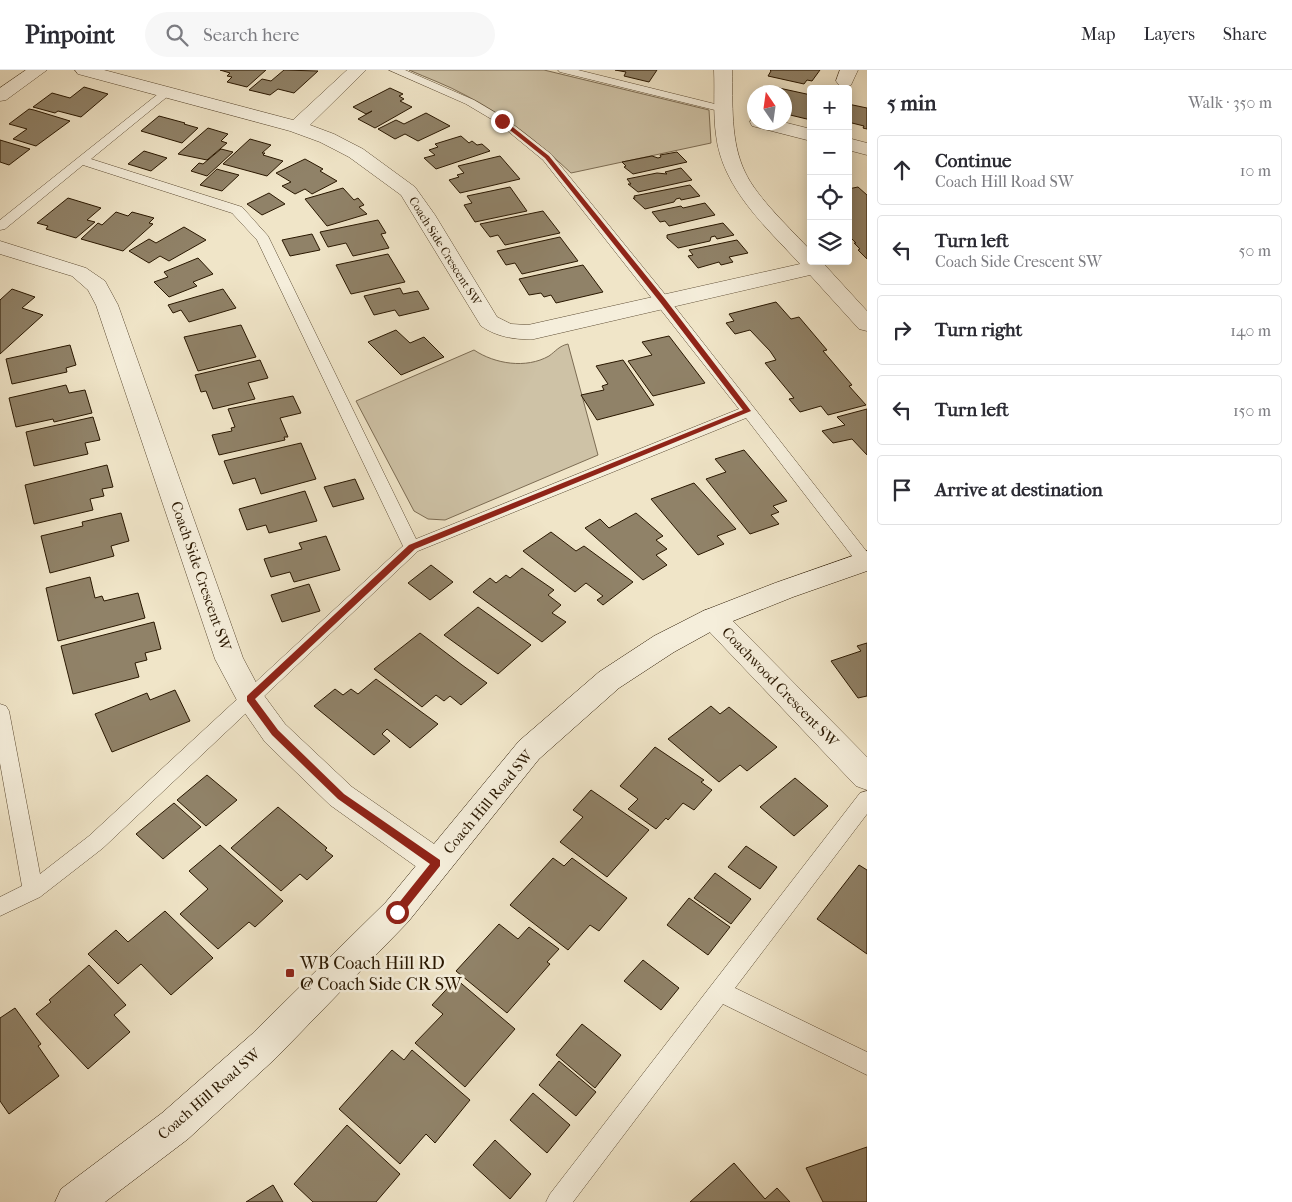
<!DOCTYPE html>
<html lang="en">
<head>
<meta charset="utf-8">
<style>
  :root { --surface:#fff; --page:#f7f7f7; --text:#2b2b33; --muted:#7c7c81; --line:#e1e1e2 }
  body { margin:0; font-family:"IM FELL French Canon",serif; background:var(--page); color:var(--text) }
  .controls { position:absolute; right:15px; top:15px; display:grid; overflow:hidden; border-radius:5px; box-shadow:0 2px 12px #0003 }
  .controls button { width:45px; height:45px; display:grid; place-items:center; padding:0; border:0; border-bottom:1px solid var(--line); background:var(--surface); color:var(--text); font:25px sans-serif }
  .compass { position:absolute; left:747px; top:15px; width:45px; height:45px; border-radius:50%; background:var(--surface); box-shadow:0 2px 12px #0003; rotate:347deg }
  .stop { position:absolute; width:15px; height:15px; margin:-11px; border:4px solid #8f2418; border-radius:50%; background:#fff }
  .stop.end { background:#8f2418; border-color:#fff; box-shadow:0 1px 5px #0008 }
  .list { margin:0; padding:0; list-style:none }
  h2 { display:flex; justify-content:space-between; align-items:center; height:65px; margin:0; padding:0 20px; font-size:21px }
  h2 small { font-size:16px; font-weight:400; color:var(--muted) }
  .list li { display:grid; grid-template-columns:32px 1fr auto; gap:15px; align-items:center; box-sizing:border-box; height:70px; margin:0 10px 10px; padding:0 10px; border:1px solid var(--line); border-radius:5px }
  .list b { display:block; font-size:19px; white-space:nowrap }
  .list p { margin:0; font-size:16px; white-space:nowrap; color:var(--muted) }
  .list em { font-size:16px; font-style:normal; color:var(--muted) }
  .icon { flex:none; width:28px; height:28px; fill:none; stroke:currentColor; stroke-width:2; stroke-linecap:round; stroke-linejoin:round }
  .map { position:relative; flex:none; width:867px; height:1132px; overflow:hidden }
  header { display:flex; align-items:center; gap:30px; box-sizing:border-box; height:70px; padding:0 25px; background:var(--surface); border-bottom:1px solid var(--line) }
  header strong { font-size:24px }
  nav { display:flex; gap:28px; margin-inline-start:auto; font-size:18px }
  .search { width:350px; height:45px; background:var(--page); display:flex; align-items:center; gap:12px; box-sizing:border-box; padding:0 18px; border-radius:28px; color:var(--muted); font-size:19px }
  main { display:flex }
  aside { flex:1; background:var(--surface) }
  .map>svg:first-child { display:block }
  .green { fill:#cec2a6; stroke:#7c6c53 }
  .building { fill:#908268; stroke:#291700 }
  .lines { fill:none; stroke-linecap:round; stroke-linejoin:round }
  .lane-casing { stroke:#5b4a32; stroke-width:1 }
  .street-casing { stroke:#5b4a32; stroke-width:1 }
  .secondary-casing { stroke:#291700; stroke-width:1 }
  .lane { fill:#f5eedb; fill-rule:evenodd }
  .street { fill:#f5eedb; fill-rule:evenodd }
  .secondary { fill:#f5eedb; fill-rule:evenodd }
  .route { fill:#8f2418 }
  .poi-dot { fill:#8f2418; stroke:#f5eedb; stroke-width:2 }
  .labels { text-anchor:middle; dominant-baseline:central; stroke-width:5; stroke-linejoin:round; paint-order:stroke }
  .far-street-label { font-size:12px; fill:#291700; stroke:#f5eedb }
  .street-label { font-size:15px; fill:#291700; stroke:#f5eedb }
  .near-poi-label { font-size:18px; fill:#291700; stroke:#f5eedb; text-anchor:start }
</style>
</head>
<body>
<header>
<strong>Pinpoint</strong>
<div class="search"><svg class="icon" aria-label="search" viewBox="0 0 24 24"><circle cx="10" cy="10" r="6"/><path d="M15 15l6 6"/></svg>Search here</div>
<nav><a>Map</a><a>Layers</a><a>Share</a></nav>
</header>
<main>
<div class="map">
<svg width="867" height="1132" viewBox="0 0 867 1132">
  <rect width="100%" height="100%" fill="#f0e5c8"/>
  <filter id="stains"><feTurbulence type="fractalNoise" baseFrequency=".004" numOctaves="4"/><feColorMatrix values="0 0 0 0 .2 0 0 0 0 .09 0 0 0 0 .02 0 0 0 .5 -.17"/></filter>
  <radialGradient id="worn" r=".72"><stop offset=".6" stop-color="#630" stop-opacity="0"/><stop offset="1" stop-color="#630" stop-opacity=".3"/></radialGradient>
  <path class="green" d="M409 0H544L709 40 711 73 571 103C539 73 505 45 465 25 447 15 427 8 409 0Z
    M568 274 598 385 445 450 428 449 414 441 356 331 474 280C495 294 526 299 549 286 556 281 559 276 568 274Z"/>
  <path class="building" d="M220 0H266L247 17 227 12 232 7 227 6 230 3Z
    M284 0 318 1 294 23 278 19 270 25 249 20 262 9 271 11Z
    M615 0H657L649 12 624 6 626 2Z
    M770 0H820L812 11 807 10 804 14 768 6 771 1Z
    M84 17 108 24 81 47 58 41 55 43 33 37 52 23 70 28Z
    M390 18 403 24 399 26 404 29 400 31 412 37 375 58 358 49 372 41 366 44 353 37Z
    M779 18 811 25V50L786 44 789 41 784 40V22H776Z
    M848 34 867 38V59L863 58 864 56 848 52Z
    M29 39 34 40 70 51 36 76 13 69 27 59 9 54Z
    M426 43 450 56 418 71 405 64 395 69 378 59 396 50 404 54Z
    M159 46 185 53 184 54 198 58 182 73 141 61Z
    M208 58 228 64 221 71 227 73 207 90 178 84Z
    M461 66 469 73 472 71 477 75 482 74 490 81 436 99 424 88 435 85 429 80 438 77 435 74Z
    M250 69 271 75 262 83H265L263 85 283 91 267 106 223 94Z
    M0 70 30 79 9 95 0 92Z
    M221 79 233 82 207 106 191 101 199 93 203 94Z
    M144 81 167 88 151 101 128 94Z
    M677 82 687 92 633 104 624 97 626 96 622 92 652 86 658 88 661 87 660 85Z
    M500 86 520 109 460 123 449 110 459 107 457 105 464 103 458 96Z
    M305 89 323 99 320 101 337 111 312 124 305 119 295 124 282 116 291 112 276 103Z
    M681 98 692 110 638 122 628 114H631L627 109 657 103 667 104 665 102Z
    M217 99 220 100 239 105 222 121 200 115Z
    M690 115 700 126 681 130 680 128 676 129 674 132 645 139 633 128H635L634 126Z
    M510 117 527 141 475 152 464 135 472 133 467 126Z
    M858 117 867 125V189L858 180 860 179 854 173H856L851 168 848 169V119Z
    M343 118 354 130 358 128 364 135 359 137 367 144 327 156 305 129Z
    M269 123 285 134 262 145 247 134Z
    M68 128 101 138 87 150 95 152 76 168 46 159 48 156 37 153Z
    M705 133 715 145 669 156 665 151 660 152 652 142 681 136 683 138Z
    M543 141 560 163 505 175 498 165 490 167 480 154Z
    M116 142 128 146 132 142 154 148 149 153 153 154 123 181 81 169 98 153 102 155Z
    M378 150 386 163 381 164 389 178 353 186 346 173 328 177 320 162Z
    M723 153 734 165 717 169 715 166 711 167 710 171 678 178 667 168V165Z
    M184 157 206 170 169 191 160 186 149 193 129 181 149 169 156 173Z
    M312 164 320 180 290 186 282 170Z
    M560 167 578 191 522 204 515 193 506 195 497 181Z
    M737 170 748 183 729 187 733 192 721 195 719 192 698 198 688 186 693 185 689 180Z
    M388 184 405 212 351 224 336 195Z
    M198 188 213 204 193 212 197 216 169 227 154 212 168 207 164 202Z
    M583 195 603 222 556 233 551 225 544 227 541 223 529 225 519 209Z
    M400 218 403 224 418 221 429 239 399 246 395 240 374 245 364 226Z
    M12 219 35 227 22 238 43 245 0 284V230Z
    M223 219 236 238 189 252 181 240 173 243 168 235Z
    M776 232 791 249 799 247 827 280 823 281 852 315 849 316 866 335 828 345 821 336 800 342 789 329 794 328 765 293 776 290 770 281 750 260 735 264 726 253 734 251 729 244Z
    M241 255 256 287 198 301 184 267Z
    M396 260 410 273 424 267 444 287 401 305 368 272Z
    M669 266 705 313 653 326 628 291 652 285 642 272Z
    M70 275 76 295 66 298 67 302 12 314 6 289Z
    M260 290 268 308 248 313 255 329 213 339 206 321 201 322 195 305Z
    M623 290 654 335 597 350 581 325 604 320 602 316 608 314 596 296Z
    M66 315 69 323 85 320 92 343 54 352 53 349 16 357 9 328Z
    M293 326 301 343 280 348 288 367H284L285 370 219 385 212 365 232 361 231 358 235 357 228 339Z
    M867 339V385L852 369 833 373 822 361 845 355 837 347Z
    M93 347 100 370 85 373 88 384 34 396 26 362Z
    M301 373 316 409 261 424 255 408 233 414 224 391Z
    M744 380 787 431 773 436 779 442 771 445 779 454 750 464 706 409 726 402 715 389Z
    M107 395 113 417 102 419 104 426 90 429 93 440 34 454 25 415Z
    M355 409 364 429 333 437 324 417Z
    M694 413 736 459 717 466 724 474 698 485 651 429Z
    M305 421 317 451 269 463 266 455 247 460 239 439Z
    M121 443 129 471 111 476 114 486 50 503 41 466 83 456 82 452Z
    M636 443 663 466 656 470 667 479 656 485 667 495 643 510 585 458 600 449 609 458Z
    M551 462 576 481 584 476 633 512 603 535 597 530 603 526 586 513 575 522 523 481Z
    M326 466 340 500 294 512 290 502 271 507 264 489 302 479 299 473Z
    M431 495 453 512 430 530 408 513Z
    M522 498 554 520 548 525 561 535 552 543 566 552 542 572 473 522 490 508 496 513 506 505 510 508Z
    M90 507 95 528 102 526 104 531 138 523 145 548 58 571 46 518Z
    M309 514 320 541 282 552 271 525Z
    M478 537 531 575 498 604 444 565Z
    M154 552 161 579 145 583 147 590 135 593 139 607 73 624 61 576Z
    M420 563 462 595 487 613 461 635 450 626 444 631 436 625 422 637 374 599Z
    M867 573V626L858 628 831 591 861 581 857 576Z
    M376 609 438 654 410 678 387 659 382 664 390 671 374 685 314 636 335 619 343 625 351 619 358 624Z
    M175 620 190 651 112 682 95 644 147 623 150 630Z
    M711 636 720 644 729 637 777 677 747 701 740 695 719 712 668 669Z
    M655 677 704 710 701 712 712 720 694 740 683 733 668 750 666 748 656 759 628 739 638 729 620 716Z
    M207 705 237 730 206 756 177 730Z
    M795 708 828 736 794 766 760 737Z
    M591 720 649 760 607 807 560 772 583 747 573 740Z
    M174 733 201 757 163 789 136 764Z
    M278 737 327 778 325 780 333 786 307 810 300 804 281 821 231 778Z
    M220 775 283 831 255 857 249 852 218 879 180 844 208 819 189 801Z
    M746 776 777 797 760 819 728 797Z
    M553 788 564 796 572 788 627 828 599 861 590 855 568 880 510 835Z
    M859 795 867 800V884L817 849Z
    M715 803 751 829 731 854 694 828Z
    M689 828 730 857 708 885 667 855Z
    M165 841 213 888 171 925 141 894 118 914 88 884 116 860 128 872Z
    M499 854 518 869 529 857 559 879 547 892 550 894 507 943 456 901Z
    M643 890 679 918 661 940 624 911Z
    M89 895 126 935 114 945 130 962 88 999 36 944 51 932 49 930Z
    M456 909 515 959 465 1017 415 973 443 944 432 935Z
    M15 938 41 974 38 976 59 1006 9 1044 0 1031V948Z
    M582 954 621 985 595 1018 556 985Z
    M392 980 404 990 412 980 470 1030 435 1073 426 1064 400 1094 339 1039Z
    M559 991 596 1022 576 1046 539 1015Z
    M533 1023 570 1055 547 1083 510 1050Z
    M347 1055 400 1104 376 1132H313L294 1114Z
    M495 1070 531 1104 510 1129 473 1095Z
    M867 1077V1132H823L806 1098Z
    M734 1093 765 1129 777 1118 790 1132H690Z
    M273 1115 283 1132H246Z"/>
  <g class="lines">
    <g class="lane-casing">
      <path id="lane" d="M389 0H405L474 30 506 49 551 84 668 228 867 482V497L859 495 746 348 418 481 103 778 40 827 0 846V827L22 816 0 693V634L6 636 9 641 40 804 89 766 403 476 257 170 232 143 83 95 5 159 0 160V150L163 20H171L173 22 91 89 242 137 268 166 416 469 739 339 543 90 498 53 466 34Z
        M558 0H578L727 37 729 39 723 42 560 2Z
        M867 721V744L735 918 867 982V1005L723 934 573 1132H546L550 1124 860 723Z"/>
    </g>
    <g class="street-casing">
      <path id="street" d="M26 0H47L6 30 0 31V18Z
        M75 0H104L293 50 347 0H366L310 55 334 64 363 79 415 117 435 145 497 247 511 254 528 255 800 194C766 157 722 118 716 65 713 44 715 21 714 0H732C733 33 730 71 745 102 757 128 791 159 811 181V191L823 193 867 241V261L859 259 810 205 534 269C515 270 497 267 481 256L401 125 349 87 320 72 290 61 78 4Z
        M840 0H858L851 15 845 16 839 15 836 11Z
        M752 48H754V52H783L811 59V71L752 56 750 52Z
        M848 68 867 73V85L848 80Z
        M0 171 86 198 105 211 118 235 243 588 260 620 285 654 352 717 447 783 452 793 447 803 436 807 425 803 330 735 265 672 240 636 215 589 96 235 88 220 72 206 0 184Z
        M713 538 723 541 867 687V720L856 716 703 555 699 548 703 541Z"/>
    </g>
    <g class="secondary-casing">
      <path id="secondary" d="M867 481V501L793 527 723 555 674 582 619 618 539 689 408 852 276 988 188 1069 105 1132H55L61 1119 162 1043 252 964 386 832 519 671 599 602 654 566 703 541 775 513Z"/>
    </g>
    <use href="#lane" class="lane"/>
    <use href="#street" class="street"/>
    <use href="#secondary" class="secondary"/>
  </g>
  <path class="route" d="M500 50H504L549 86 665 229 751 341 415 479 255 629 278 660 344 724 440 790V796L401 845 397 846 392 842 394 839 430 794 338 729 272 665 247 631V626L409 475 743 340 660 232 545 88 500 52Z"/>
  <rect class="poi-dot" x="285" y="898" width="10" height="10" rx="2.5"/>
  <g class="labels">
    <g class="far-street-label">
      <text transform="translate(445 181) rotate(58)">Coach Side Crescent SW</text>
    </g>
    <g class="street-label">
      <text transform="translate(201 506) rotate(71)">Coach Side Crescent SW</text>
      <text transform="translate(780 617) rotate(46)">Coachwood Crescent SW</text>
      <text transform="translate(488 732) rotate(-50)">Coach Hill Road SW</text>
      <text transform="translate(209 1024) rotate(-41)">Coach Hill Road SW</text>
    </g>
    <g class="near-poi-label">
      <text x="300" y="893">WB Coach Hill RD<tspan x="300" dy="21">@ Coach Side CR SW</tspan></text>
    </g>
  </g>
  <rect width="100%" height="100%" filter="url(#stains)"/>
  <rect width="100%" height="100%" fill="url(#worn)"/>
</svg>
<div class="controls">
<button>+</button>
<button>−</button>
<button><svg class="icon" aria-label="locate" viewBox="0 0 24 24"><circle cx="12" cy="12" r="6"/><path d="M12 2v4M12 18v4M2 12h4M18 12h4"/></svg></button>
<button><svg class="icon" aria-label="layers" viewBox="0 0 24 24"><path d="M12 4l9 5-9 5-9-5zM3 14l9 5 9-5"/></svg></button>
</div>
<svg class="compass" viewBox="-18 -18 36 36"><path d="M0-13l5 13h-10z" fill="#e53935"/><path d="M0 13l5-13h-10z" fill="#7c7c81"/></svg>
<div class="stop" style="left:397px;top:842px"></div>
<div class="stop end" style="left:502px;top:51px"></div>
</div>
<aside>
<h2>5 min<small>Walk · 350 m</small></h2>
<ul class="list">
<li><svg class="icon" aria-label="ahead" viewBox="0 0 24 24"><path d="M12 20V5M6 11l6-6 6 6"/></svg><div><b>Continue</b><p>Coach Hill Road SW</p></div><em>10 m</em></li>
<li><svg class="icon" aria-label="left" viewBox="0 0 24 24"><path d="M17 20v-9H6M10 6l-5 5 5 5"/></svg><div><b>Turn left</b><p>Coach Side Crescent SW</p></div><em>50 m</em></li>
<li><svg class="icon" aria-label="right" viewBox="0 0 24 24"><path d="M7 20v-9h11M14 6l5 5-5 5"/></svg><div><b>Turn right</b></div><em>140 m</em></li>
<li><svg class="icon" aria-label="left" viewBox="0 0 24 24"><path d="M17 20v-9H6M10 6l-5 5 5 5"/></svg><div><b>Turn left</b></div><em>150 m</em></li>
<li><svg class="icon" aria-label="arrive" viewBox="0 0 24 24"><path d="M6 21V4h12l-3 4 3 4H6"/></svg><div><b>Arrive at destination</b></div></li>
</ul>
</aside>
</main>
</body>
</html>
